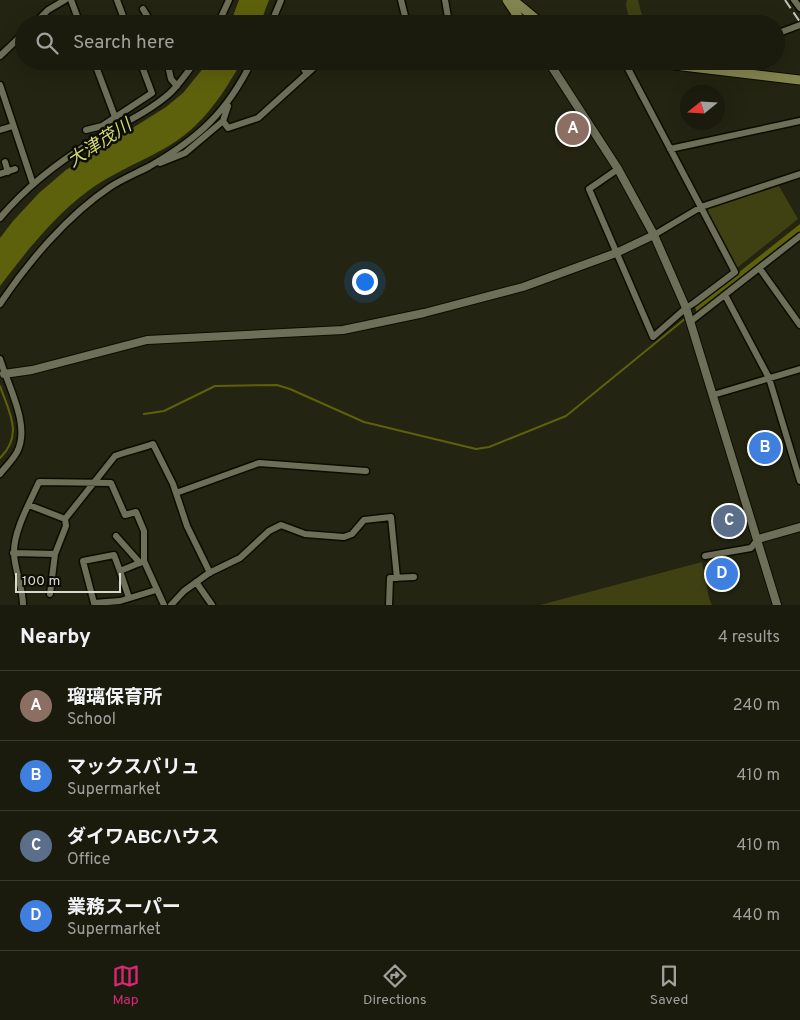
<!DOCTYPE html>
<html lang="en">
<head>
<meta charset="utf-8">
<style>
  :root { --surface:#1a1b0d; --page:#27281b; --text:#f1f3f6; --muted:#9fa19d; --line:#38392e; --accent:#db2777 }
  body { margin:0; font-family:Overpass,"Noto Sans JP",sans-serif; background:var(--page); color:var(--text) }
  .compass { position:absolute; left:680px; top:85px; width:45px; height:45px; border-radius:50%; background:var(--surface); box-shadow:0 5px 20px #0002; rotate:252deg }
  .scale { position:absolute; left:15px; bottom:12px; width:106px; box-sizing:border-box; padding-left:5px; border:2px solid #d7d9cd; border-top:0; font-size:14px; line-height:18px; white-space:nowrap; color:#d7d9cd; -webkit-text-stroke:4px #0c0d05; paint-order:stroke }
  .you { position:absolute; left:364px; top:281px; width:18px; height:18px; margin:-12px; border:4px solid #fff; border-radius:50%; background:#1a73e8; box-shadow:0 0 0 8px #1a73e833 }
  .badge { display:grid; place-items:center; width:32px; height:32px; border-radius:50%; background:var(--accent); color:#fff; font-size:16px; font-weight:700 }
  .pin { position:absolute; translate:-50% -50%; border:2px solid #fff; box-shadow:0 1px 5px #0006 }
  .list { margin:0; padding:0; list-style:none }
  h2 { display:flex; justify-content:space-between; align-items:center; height:65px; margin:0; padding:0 20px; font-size:21px }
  h2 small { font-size:16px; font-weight:400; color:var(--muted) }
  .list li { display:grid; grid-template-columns:32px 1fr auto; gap:15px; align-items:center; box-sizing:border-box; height:70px; padding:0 20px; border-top:1px solid var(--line) }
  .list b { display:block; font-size:19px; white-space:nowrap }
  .list p { margin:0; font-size:16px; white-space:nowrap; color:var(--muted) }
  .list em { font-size:16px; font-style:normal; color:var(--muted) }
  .icon { flex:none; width:28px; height:28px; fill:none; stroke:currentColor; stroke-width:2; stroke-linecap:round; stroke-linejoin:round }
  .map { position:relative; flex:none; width:800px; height:605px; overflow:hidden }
  .search { position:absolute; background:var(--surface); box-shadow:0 5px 20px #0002; left:15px; right:15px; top:15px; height:55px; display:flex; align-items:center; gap:12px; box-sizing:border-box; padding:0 18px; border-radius:28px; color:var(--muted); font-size:19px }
  .sheet { height:345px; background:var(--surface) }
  nav { display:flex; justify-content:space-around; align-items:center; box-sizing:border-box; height:70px; border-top:1px solid var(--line); background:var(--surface); font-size:14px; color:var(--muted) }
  nav a { display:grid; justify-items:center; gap:2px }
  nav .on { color:var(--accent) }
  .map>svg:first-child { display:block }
  .green { fill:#3f4112 }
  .water { fill:#5e610b }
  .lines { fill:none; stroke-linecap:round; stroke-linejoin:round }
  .stream { stroke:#5e610b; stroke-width:2 }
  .minor-casing { stroke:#0c0d00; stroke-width:9 }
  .tertiary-casing { stroke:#0c0d00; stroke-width:10 }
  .secondary-casing { stroke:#0c0d00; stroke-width:11 }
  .minor { stroke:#6d6f59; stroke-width:6 }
  .tertiary { stroke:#6d6f59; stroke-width:8 }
  .secondary { stroke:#82854f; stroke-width:9 }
  .rail { stroke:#c0c2b5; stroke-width:2; stroke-dasharray:10 5; stroke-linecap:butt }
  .labels { text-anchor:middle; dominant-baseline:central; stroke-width:5; stroke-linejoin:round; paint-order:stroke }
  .water-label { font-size:18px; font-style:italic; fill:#d1d76d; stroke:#0c0d05 }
</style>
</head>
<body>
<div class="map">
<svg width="800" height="605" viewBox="0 0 800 605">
  <rect width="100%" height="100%" fill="#232411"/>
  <path class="green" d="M627 0H638L644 24H630L626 5Z
    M779 186 798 219 737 268 707 213 709 208Z
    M702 562 709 598 712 605H540Z"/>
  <path class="water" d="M239 0H269L260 24H230Z
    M209 61H242C229 84 214 108 195 126 165 155 121 166 88 191 53 217 26 252 0 286V238L13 221 39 193 66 170 166 107 183 93Z
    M800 224V232L697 313 695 307Z"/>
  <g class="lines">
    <path class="stream" d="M0 386C9 412 24 435 0 458
      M144 414 164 411 215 386 277 385 290 389 364 422 476 449 489 447 566 416 686 318"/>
    <g class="minor-casing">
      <path id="minor" d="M71 0 80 24
        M117 0 126 24
        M401 0 407 24
        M445 0 449 23
        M794 0 800 8
        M143 9 152 24
        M34 24 48 10 65 0
        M218 24 229 0
        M271 24 281 0
        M776 34 800 25
        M0 56 24 33
        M94 61 115 117
        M167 61 171 79 177 86
        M299 61 307 74
        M0 85 33 184
        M228 106 223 121 228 128 258 118 321 61
        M0 130 13 126
        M86 130 102 126 152 93 140 61
        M670 149 800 121
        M5 162 8 172
        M160 163 185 153 223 121
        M618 169 589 189 653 337 686 308 694 303 735 272 624 61
        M0 174 15 169
        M0 218C26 187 57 163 91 142 117 126 146 114 169 94 179 85 187 72 196 61
        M654 235 701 207 800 174
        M760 269 800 325
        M725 295 769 378 800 481
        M0 304C28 262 68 215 110 187 122 179 137 173 150 166 199 138 227 112 252 61
        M690 322 800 236
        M0 359C8 386 31 426 17 452 13 460 5 467 0 474
        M713 395 800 369
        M176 493 259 463 366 471
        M29 505 65 519
        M116 536 140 563
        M13 553 55 554
        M705 556 751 548 758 539
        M144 561 120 571 114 555 83 561 94 603 120 601 156 590
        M120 571 129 598
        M196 582 212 605
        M50 594 55 554 66 526 65 519 115 456C127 451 140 449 153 444L173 484 187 526 210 573
        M23 605C23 587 14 569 14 552 14 530 30 502 39 482L111 483 125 515 136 512 144 531V561L164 605
        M171 605 184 591 209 573 240 558 269 531 281 525 305 534 344 537 352 534 364 520 391 517 397 578
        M389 605 390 578 414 577"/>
    </g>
    <g class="tertiary-casing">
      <path id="tertiary" d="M548 61 618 169 654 235 686 308 777 605
        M4 374 32 370 147 340 343 330 424 313 523 287 616 253 654 235
        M758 539 800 527"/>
    </g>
    <g class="secondary-casing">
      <path id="secondary" d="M507 0 523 24
        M513 0 542 24
        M641 61 800 80"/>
    </g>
    <use href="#minor" class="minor"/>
    <use href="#tertiary" class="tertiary"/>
    <use href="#secondary" class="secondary"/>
    <path class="rail" d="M785 0 800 22"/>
  </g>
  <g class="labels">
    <g class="water-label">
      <text transform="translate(100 144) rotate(-33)">大津茂川</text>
    </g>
  </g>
</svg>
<svg class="compass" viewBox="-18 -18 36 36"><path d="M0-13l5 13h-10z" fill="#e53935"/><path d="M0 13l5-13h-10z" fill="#9fa19d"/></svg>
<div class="scale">100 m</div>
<div class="you"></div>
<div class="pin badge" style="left:573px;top:129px;background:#8d6e63">A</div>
<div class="pin badge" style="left:765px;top:448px;background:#3f7fe0">B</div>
<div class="pin badge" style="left:729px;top:521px;background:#5c6f8a">C</div>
<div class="pin badge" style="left:722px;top:574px;background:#3f7fe0">D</div>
<div class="search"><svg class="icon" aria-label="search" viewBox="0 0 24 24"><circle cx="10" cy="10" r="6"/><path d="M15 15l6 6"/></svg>Search here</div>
</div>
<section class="sheet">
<h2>Nearby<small>4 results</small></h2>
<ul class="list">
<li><span class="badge" style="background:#8d6e63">A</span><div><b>瑠璃保育所</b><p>School</p></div><em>240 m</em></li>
<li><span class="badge" style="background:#3f7fe0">B</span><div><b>マックスバリュ</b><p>Supermarket</p></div><em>410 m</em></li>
<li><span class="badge" style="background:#5c6f8a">C</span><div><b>ダイワABCハウス</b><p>Office</p></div><em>410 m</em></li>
<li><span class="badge" style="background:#3f7fe0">D</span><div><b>業務スーパー</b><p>Supermarket</p></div><em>440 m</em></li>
</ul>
</section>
<nav>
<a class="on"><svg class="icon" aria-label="map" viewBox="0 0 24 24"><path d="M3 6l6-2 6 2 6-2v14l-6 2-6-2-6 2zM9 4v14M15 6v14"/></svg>Map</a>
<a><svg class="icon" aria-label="directions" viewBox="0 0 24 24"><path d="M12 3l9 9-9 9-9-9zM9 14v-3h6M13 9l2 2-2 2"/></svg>Directions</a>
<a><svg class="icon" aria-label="saved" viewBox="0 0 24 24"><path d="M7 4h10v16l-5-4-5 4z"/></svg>Saved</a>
</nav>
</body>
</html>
